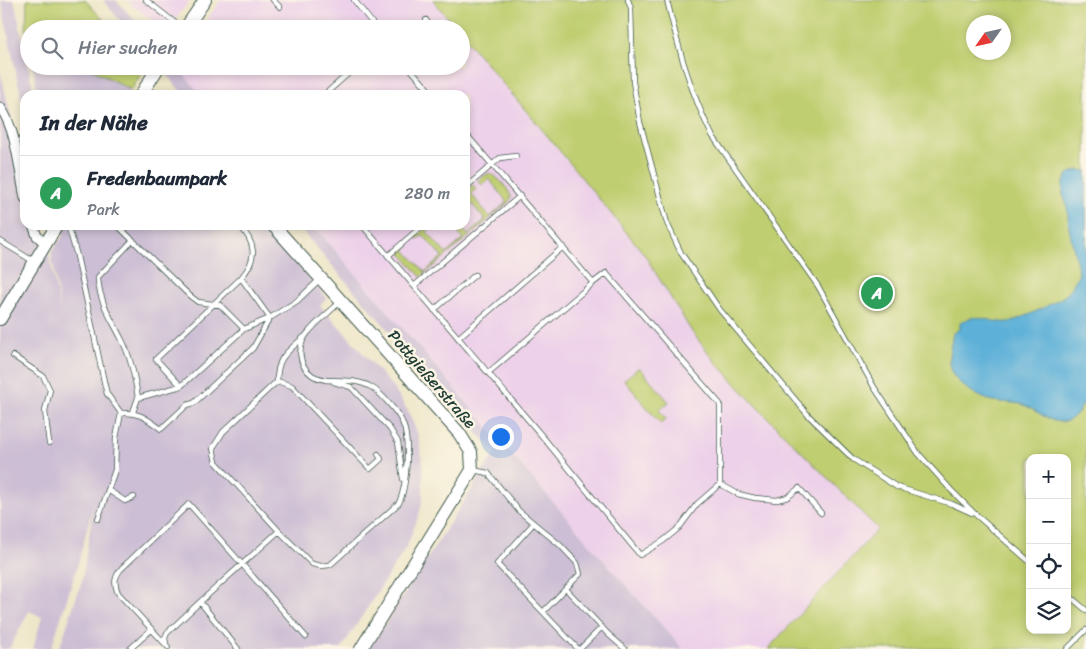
<!DOCTYPE html>
<html lang="de">
<head>
<meta charset="utf-8">
<style>
  :root { --surface:#fff; --page:#f2f2f3; --text:#1f2937; --muted:#747a83; --line:#e0e1e3; --accent:#d1495b }
  body { margin:0; font-family:Sriracha,sans-serif; background:var(--page); color:var(--text) }
  .controls { position:absolute; right:15px; bottom:15px; display:grid; overflow:hidden; border-radius:10px; box-shadow:0 2px 8px #0003 }
  .controls button { width:45px; height:45px; display:grid; place-items:center; padding:0; border:0; border-bottom:1px solid var(--line); background:var(--surface); color:var(--text); font:25px sans-serif }
  .compass { position:absolute; left:966px; top:15px; width:45px; height:45px; border-radius:50%; background:var(--surface); box-shadow:0 2px 8px #0003; rotate:236deg }
  .you { position:absolute; left:500px; top:436px; width:18px; height:18px; margin:-12px; border:4px solid #fff; border-radius:50%; background:#1a73e8; box-shadow:0 0 0 8px #1a73e833 }
  .badge { display:grid; place-items:center; width:32px; height:32px; border-radius:50%; background:var(--accent); color:#fff; font-size:16px; font-weight:700 }
  .pin { position:absolute; translate:-50% -50%; border:2px solid #fff; box-shadow:0 1px 5px #0006 }
  .list { margin:0; padding:0; list-style:none }
  h2 { display:flex; justify-content:space-between; align-items:center; height:65px; margin:0; padding:0 20px; font-size:21px }
  h2 small { font-size:16px; font-weight:400; color:var(--muted) }
  .list li { display:grid; grid-template-columns:32px 1fr auto; gap:15px; align-items:center; box-sizing:border-box; height:75px; padding:0 20px; border-top:1px solid var(--line) }
  .list b { display:block; font-size:19px; white-space:nowrap }
  .list p { margin:0; font-size:16px; white-space:nowrap; color:var(--muted) }
  .list em { font-size:16px; font-style:normal; color:var(--muted) }
  .icon { flex:none; width:28px; height:28px; fill:none; stroke:currentColor; stroke-width:2; stroke-linecap:round; stroke-linejoin:round }
  .map { position:relative; flex:none; width:1086px; height:649px; overflow:hidden }
  .search { position:absolute; background:var(--surface); box-shadow:0 2px 8px #0003; left:20px; top:20px; width:450px; height:55px; display:flex; align-items:center; gap:12px; box-sizing:border-box; padding:0 18px; border-radius:28px; color:var(--muted); font-size:19px }
  .panel { position:absolute; background:var(--surface); box-shadow:0 2px 8px #0003; left:20px; top:90px; width:450px; height:140px; border-radius:15px }
  .map>svg:first-child { display:block }
  .built { fill:#edd0e9 }
  .industrial { fill:#ccbed4 }
  .green { fill:#bfce70; stroke:#6f8652; fill-rule:evenodd }
  .water { fill:#5db0d8; stroke:#3e7686 }
  .lines { fill:none; stroke-linecap:round; stroke-linejoin:round }
  .lane-casing { stroke:#3e564a; stroke-width:6 }
  .street-casing { stroke:#3e564a; stroke-width:11 }
  .secondary-casing { stroke:#3e564a; stroke-width:14 }
  .lane { stroke:#fff; stroke-width:4.5 }
  .street { stroke:#fff; stroke-width:9 }
  .secondary { stroke:#fff; stroke-width:12 }
  .labels { text-anchor:middle; dominant-baseline:central; stroke-width:5; stroke-linejoin:round; paint-order:stroke }
  .street-label { font-size:16px; fill:#1f3d34; stroke:#fcf5e5 }
</style>
</head>
<body>
<div class="map">
<svg width="1086" height="649" viewBox="0 0 1086 649">
  <rect width="100%" height="100%" fill="#fcf5e5"/>
  <filter id="ink" filterUnits="userSpaceOnUse"><feTurbulence type="fractalNoise" baseFrequency=".02" numOctaves="2"/><feDisplacementMap in="SourceGraphic" scale="10" xChannelSelector="R" yChannelSelector="G"/><feConvolveMatrix kernelMatrix="1 2 1 2 8 2 1 2 1" color-interpolation-filters="sRGB"/></filter>
  <filter id="wash" filterUnits="userSpaceOnUse"><feTurbulence type="fractalNoise" baseFrequency=".0096" numOctaves="4" result="noise"/><feDisplacementMap in="SourceGraphic" scale="20" xChannelSelector="R" yChannelSelector="G"/><feGaussianBlur stdDeviation="1.12" result="paint"/><feColorMatrix in="noise" values="0 0 0 0 0 0 0 0 0 0 0 0 0 0 0 0 0 1.4 0 .05"/><feComposite in="paint" operator="in"/></filter>
  <g filter="url(#wash)">
    <rect width="100%" height="100%" fill="#ede6c8"/>
    <path class="built" d="M128 0H190L168 29H165L133 6Z
      M221 0H434L457 29H200Z
      M461 33 644 254 692 332 715 361 736 385 878 529 768 649H683L604 561 313 225H465V95H201L177 66H461Z"/>
    <path class="industrial" d="M1 0H14L27 59 34 95H25V116Z
      M103 0H116L143 29H127Z
      M33 66H86L131 90 128 95H38Z
      M173 66H177L201 95H184L167 75Z
      M0 71 25 177V225H40L49 254 62 320 51 252 63 236 62 231 66 225H262L327 298 320 305 391 385 408 411 418 435 423 465V498L419 515 407 546 341 649H59L82 581 94 502 78 564 51 649H33L42 617 29 611 9 649H0Z
      M297 225H313L604 561 683 649H369L495 453Z"/>
    <path class="green" d="M27 0H85L112 29H29V32L26 30Z
      M433 0H1086V649H768L878 529 756 406 715 361 692 332 644 254 555 145 461 34V29H457ZM974 22H1004V52H974ZM1030 458H1067V630H1030Z
      M86 66H146L131 90Z
      M489 173C496 175 507 187 510 194 512 198 510 199 509 202L421 277 399 251 409 243 410 244 405 250 425 272 442 257 423 235 417 239 415 237 430 225H432L427 232 446 254 463 239 451 225H459L468 235 485 220 467 198 465 199V191L473 185 476 189 471 194 490 217 507 202 489 179 482 185 478 180Z
      M639 367 669 402 659 410 666 419 661 424 624 380Z"/>
    <path class="water" d="M1078 170 1086 171V400C1082 406 1077 416 1069 420 1052 428 1035 407 1020 404 1011 402 1002 403 993 401 984 399 977 395 969 390 943 372 948 361 953 333L960 329V323C979 310 988 324 1008 322 1018 321 1059 301 1067 294 1072 289 1075 280 1079 274L1069 228 1067 205 1063 195V184L1068 174Z"/>
  </g>
  <g filter="url(#ink)">
    <g class="lines">
      <g class="lane-casing">
        <path id="lane" d="M146 0 183 29
          M273 0 280 7
          M354 0 377 29
          M628 0 631 8 633 82 640 122 667 223 681 253 720 310 809 416 853 459 897 487 952 504 972 513
          M667 0C678 46 690 92 712 135L818 286 874 387 918 453 951 490 975 514 1030 562
          M426 20 432 29
          M408 66 433 95
          M324 95 357 66
          M421 95 428 89
          M465 133 593 283 488 373
          M465 188 500 158 516 156
          M68 225 77 256 105 386 107 394 121 413
          M117 225 190 296 198 302 220 305 244 329 270 318 297 301 320 279
          M239 225C256 243 258 258 241 278
          M362 225 542 436 640 555 663 541 679 528 697 504 720 484V404L606 273 593 283
          M133 240 98 277V280C100 303 111 318 121 338 131 357 135 377 138 398
          M0 241 33 261
          M388 256 423 225
          M414 286 520 196
          M434 310 475 275
          M458 338 563 247
          M13 356 43 376 50 390 45 411 49 443
          M327 380C322 379 316 378 312 375 298 365 297 347 307 334 316 322 330 312 341 301
          M277 382C277 357 286 353 304 337
          M334 382 351 387 390 429 398 442 403 479
          M133 412 138 398 181 386 244 329
          M473 470 488 473 519 511 560 545 577 563 580 574 543 612 497 564 533 524
          M720 484 738 494 755 498 777 500 788 497 799 488 821 513
          M108 490 125 501 134 497
          M98 519 115 470 116 438 121 413C139 412 146 418 161 429L187 405 194 403 253 348 270 318 241 278 156 359 181 386
          M279 531 312 564 321 566 330 565 399 503C407 486 410 441 403 424 399 413 380 392 371 387 357 379 340 381 325 380
          M566 589 608 634 625 649
          M1067 594 1086 610
          M543 612 578 649
          M166 644 165 638 167 633 200 602
          M168 647 118 593C114 583 114 578 121 569L189 504 306 637
          M130 649 152 629
          M238 649 200 602 279 531 216 462 213 448 223 432 274 384 280 382 292 386 370 469 381 459 378 454
          M580 649 602 627
          M1067 649 1086 630"/>
      </g>
      <g class="street-casing">
        <path id="street" d="M0 107C17 130 19 170 25 198
          M33 225 37 236 46 244"/>
      </g>
      <g class="secondary-casing">
        <path id="secondary" d="M185 29 205 0
          M141 95 159 66
          M273 225 459 433 471 452 472 470 361 649
          M0 319 57 225"/>
      </g>
      <use href="#lane" class="lane"/>
      <use href="#street" class="street"/>
      <use href="#secondary" class="secondary"/>
    </g>
  </g>
  <g class="labels">
    <g class="street-label">
      <text transform="translate(432 379) rotate(49)">Pottgießerstraße</text>
    </g>
  </g>
</svg>
<div class="controls">
<button>+</button>
<button>−</button>
<button><svg class="icon" aria-label="locate" viewBox="0 0 24 24"><circle cx="12" cy="12" r="6"/><path d="M12 2v4M12 18v4M2 12h4M18 12h4"/></svg></button>
<button><svg class="icon" aria-label="layers" viewBox="0 0 24 24"><path d="M12 4l9 5-9 5-9-5zM3 14l9 5 9-5"/></svg></button>
</div>
<svg class="compass" viewBox="-18 -18 36 36"><path d="M0-13l5 13h-10z" fill="#e53935"/><path d="M0 13l5-13h-10z" fill="#747a83"/></svg>
<div class="you"></div>
<div class="pin badge" style="left:877px;top:293px;background:#2e9e5b">A</div>
<div class="search"><svg class="icon" aria-label="search" viewBox="0 0 24 24"><circle cx="10" cy="10" r="6"/><path d="M15 15l6 6"/></svg>Hier suchen</div>
<section class="panel">
<h2>In der Nähe<small></small></h2>
<ul class="list">
<li><span class="badge" style="background:#2e9e5b">A</span><div><b>Fredenbaumpark</b><p>Park</p></div><em>280 m</em></li>
</ul>
</section>
</div>
</body>
</html>
